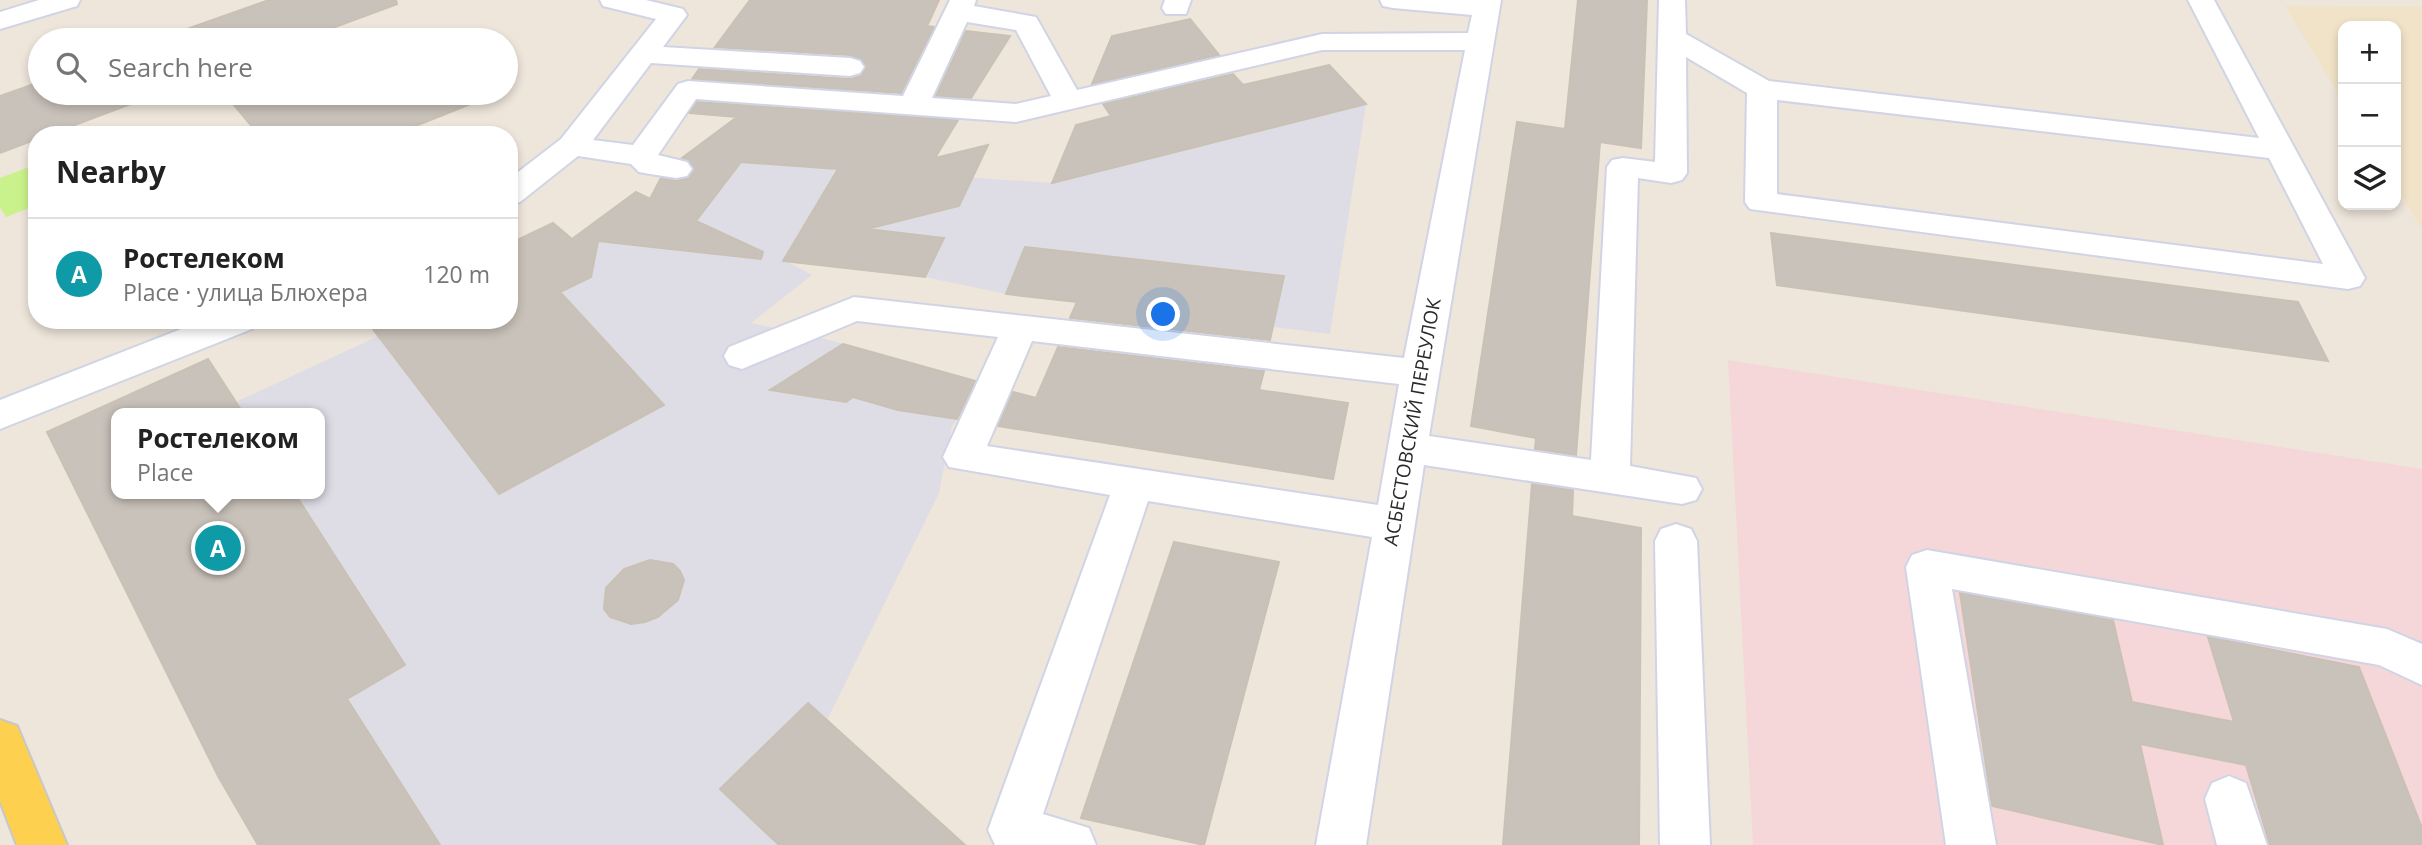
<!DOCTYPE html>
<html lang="en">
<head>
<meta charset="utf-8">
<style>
  :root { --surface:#fff; --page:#f2f2f2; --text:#222; --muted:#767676; --line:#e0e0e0; --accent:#3662ff }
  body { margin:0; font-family:"Open Sans",sans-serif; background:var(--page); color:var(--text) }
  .controls { position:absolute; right:21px; top:21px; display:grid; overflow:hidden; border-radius:14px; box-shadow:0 4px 10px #0003 }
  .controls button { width:63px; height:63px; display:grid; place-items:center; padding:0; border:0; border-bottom:2px solid var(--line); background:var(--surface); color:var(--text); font:35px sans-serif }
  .you { position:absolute; left:1164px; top:315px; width:24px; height:24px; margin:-18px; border:5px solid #fff; border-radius:50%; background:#1a73e8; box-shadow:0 0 0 10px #1a73e833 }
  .badge { display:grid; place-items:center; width:46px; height:46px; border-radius:50%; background:var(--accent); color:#fff; font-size:23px; font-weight:700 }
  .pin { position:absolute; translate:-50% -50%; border:4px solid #fff; box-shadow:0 2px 7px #0006 }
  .popup { position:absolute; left:111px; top:408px; width:214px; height:91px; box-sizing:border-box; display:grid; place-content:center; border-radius:14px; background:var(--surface); filter:drop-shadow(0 2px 5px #0005); font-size:23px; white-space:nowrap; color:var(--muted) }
  .popup b { font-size:26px; color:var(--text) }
  .popup::after { content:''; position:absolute; left:50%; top:100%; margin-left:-14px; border:14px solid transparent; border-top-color:var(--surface) }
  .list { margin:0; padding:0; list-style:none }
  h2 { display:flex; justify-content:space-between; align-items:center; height:91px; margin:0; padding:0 28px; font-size:30px }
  h2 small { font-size:23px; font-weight:400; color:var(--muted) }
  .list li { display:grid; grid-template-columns:46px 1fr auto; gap:21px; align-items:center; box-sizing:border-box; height:112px; padding:0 28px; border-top:2px solid var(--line) }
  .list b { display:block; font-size:26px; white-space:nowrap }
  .list p { margin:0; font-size:23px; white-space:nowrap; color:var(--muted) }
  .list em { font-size:23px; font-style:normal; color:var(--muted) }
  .icon { flex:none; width:38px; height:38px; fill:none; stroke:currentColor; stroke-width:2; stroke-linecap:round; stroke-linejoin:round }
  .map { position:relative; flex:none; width:2422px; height:845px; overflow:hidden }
  .search { position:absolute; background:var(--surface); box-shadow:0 4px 10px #0003; left:28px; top:28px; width:490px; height:77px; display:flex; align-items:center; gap:18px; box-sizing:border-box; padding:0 24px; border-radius:38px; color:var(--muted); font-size:26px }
  .panel { position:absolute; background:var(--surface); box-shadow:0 4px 10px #0003; left:28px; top:126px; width:490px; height:203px; border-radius:28px }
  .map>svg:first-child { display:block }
  .industrial { fill:#dedce5; fill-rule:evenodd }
  .education { fill:#f1e3c8 }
  .medical { fill:#f5d7d9 }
  .pitch { fill:#caf28c }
  .building { fill:#c9c2ba; stroke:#c9c1b4; stroke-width:2 }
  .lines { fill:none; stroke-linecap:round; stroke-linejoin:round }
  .minor-casing { stroke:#d0d4e5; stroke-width:4 }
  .major-casing { stroke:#c8c8c8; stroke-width:4 }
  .minor { fill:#fff; fill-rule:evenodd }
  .major { fill:#fed050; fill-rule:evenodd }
  .labels { text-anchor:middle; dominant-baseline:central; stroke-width:6; stroke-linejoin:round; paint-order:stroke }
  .street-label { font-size:19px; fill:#2a2a2a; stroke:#fff }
</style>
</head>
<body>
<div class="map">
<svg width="2422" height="845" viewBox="0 0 2422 845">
  <rect width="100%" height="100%" fill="#eee5db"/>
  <path class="industrial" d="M1366 104 1330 334 1006 294 925 277 786 261 812 275 751 323 822 338 982 383 952 426 939 493 827 720 965 845H258L218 776 47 432 208 359 236 402 413 320H509L572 239 636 192 660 204 682 180 671 158 1053 183ZM116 413H320V494H116Z"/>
  <path class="education" d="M2285 6 2422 7V229L2396 186V26H2343V101Z"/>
  <path class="medical" d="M1728 360 2422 469V845H1753Z"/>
  <path class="pitch" d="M37 164V205L6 217 0 207V178Z"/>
  <path class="building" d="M269 0H396L397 4 300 40H156Z
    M750 0H939L927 26 934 27 901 93 692 79 699 69 850 79 861 76 866 68 862 60 850 55 715 47Z
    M1578 0H1647L1641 148 1600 142 1576 455 1535 449 1536 438 1471 426 1517 122 1565 129Z
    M1190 19 1219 55 1092 84 1112 36Z
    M966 31 1010 36 971 98 936 96Z
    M1329 65 1366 104 1052 183 1076 125 1111 116 1103 104 1233 74 1243 85Z
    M40 82V93H160L48 135H37V139L0 153V96Z
    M224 93H493V95L393 135H259Z
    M697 102 958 120 935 158 988 145 959 206 867 229 944 238 925 277 783 261 838 169 741 162 696 221 763 252 761 259 598 241 591 277 560 292 664 405 499 494 366 320H509V244L553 223 572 239 636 192 650 199 661 178 676 181 689 178 694 167 682 158 737 117 689 113Z
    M1771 233 2298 302 2328 361 1777 285Z
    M1025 247 1284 276 1270 340 1070 318 1077 302 1006 294Z
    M843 344 975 381 957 419 898 410 853 397 846 402 770 390Z
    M1058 347 1264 371 1259 390 1348 403 1333 479 998 426 1013 392 1036 398Z
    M208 359 243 413H116V494H295L405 665 347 699 440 845H258L218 776 47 432Z
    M1532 484 1573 490 1572 516 1641 528 1639 845H1503Z
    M1174 542 1279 562 1204 845 1081 818Z
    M650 560 673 564 680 571 684 580 678 600 658 617 645 622 631 624 610 617 604 609 606 588 624 569Z
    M1960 593 2113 620 2132 702 2234 722 2208 637 2359 667 2422 828V845H2270L2246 765 2140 744 2163 845 1992 806Z
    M808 703 965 845H779L720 789Z"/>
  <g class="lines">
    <g class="minor-casing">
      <path id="minor" d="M39 0H80L77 6 0 29V12Z
        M600 0H646L683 9 687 15 663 47 850 58 860 61 864 67 860 73 850 76 651 63 593 140 633 145 678 84 688 81 903 96 950 0H976L974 6 1036 17 1077 90 1322 34 1468 33 1472 15 1393 8 1383 6 1380 0H1501L1429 436 1591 460 1607 167 1612 160 1623 158 1655 162 1659 0H1685L1686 34 1769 81 2259 138 2188 0H2214L2365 278 2360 286 2348 289 1750 209 1745 202 1747 93 1686 57 1687 173 1682 180 1671 183 1638 178 1630 466 1696 478 1702 489 1696 500 1682 504 1424 465 1366 845H1316L1372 537 1148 501 1043 814 1089 828 1096 845H995L988 830 1110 495 949 467 943 457 998 337 857 321 742 369 729 365 724 356 729 347 854 297 1404 358 1465 50H1322L1016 122 696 99 658 155 687 162 692 169 687 176 676 178 650 174 639 172 631 164 578 156 520 202 509 205V179L561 139 656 19 603 6ZM967 22 1016 30 1051 96 1016 104 932 98ZM1777 100 2269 158 2323 264 1777 194ZM1032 341 1399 384 1378 505 987 446Z
        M1165 0H1191L1186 14H1166L1162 8Z
        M204 320H257L252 329 0 429V400Z
        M1676 524 1691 529 1697 541 1710 845H1660L1655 541 1661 529Z
        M1927 550 2387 629 2422 644V685L2379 665 1952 589 1996 845H1946L1906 567 1912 555Z
        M2229 776 2246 783 2267 845H2217L2205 799 2212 783Z"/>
    </g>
    <g class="major-casing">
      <path id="major" d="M0 720 17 726 67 845H17L0 801Z"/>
    </g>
    <use href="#minor" class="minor"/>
    <use href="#major" class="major"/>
  </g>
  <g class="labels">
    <g class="street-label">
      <text transform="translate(1412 422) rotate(-80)">АСБЕСТОВСКИЙ ПЕРЕУЛОК</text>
    </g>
  </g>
</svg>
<div class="controls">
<button>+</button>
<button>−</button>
<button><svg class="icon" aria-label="layers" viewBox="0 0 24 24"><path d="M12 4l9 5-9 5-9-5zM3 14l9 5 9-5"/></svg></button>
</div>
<div class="you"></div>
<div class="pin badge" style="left:218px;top:548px;background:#0f9aa8">A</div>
<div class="popup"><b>Ростелеком</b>Place</div>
<div class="search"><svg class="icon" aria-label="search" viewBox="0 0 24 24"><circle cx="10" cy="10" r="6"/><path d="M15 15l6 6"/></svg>Search here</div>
<section class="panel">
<h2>Nearby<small></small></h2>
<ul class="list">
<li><span class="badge" style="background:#0f9aa8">A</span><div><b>Ростелеком</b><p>Place · улица Блюхера</p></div><em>120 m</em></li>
</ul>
</section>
</div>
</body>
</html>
